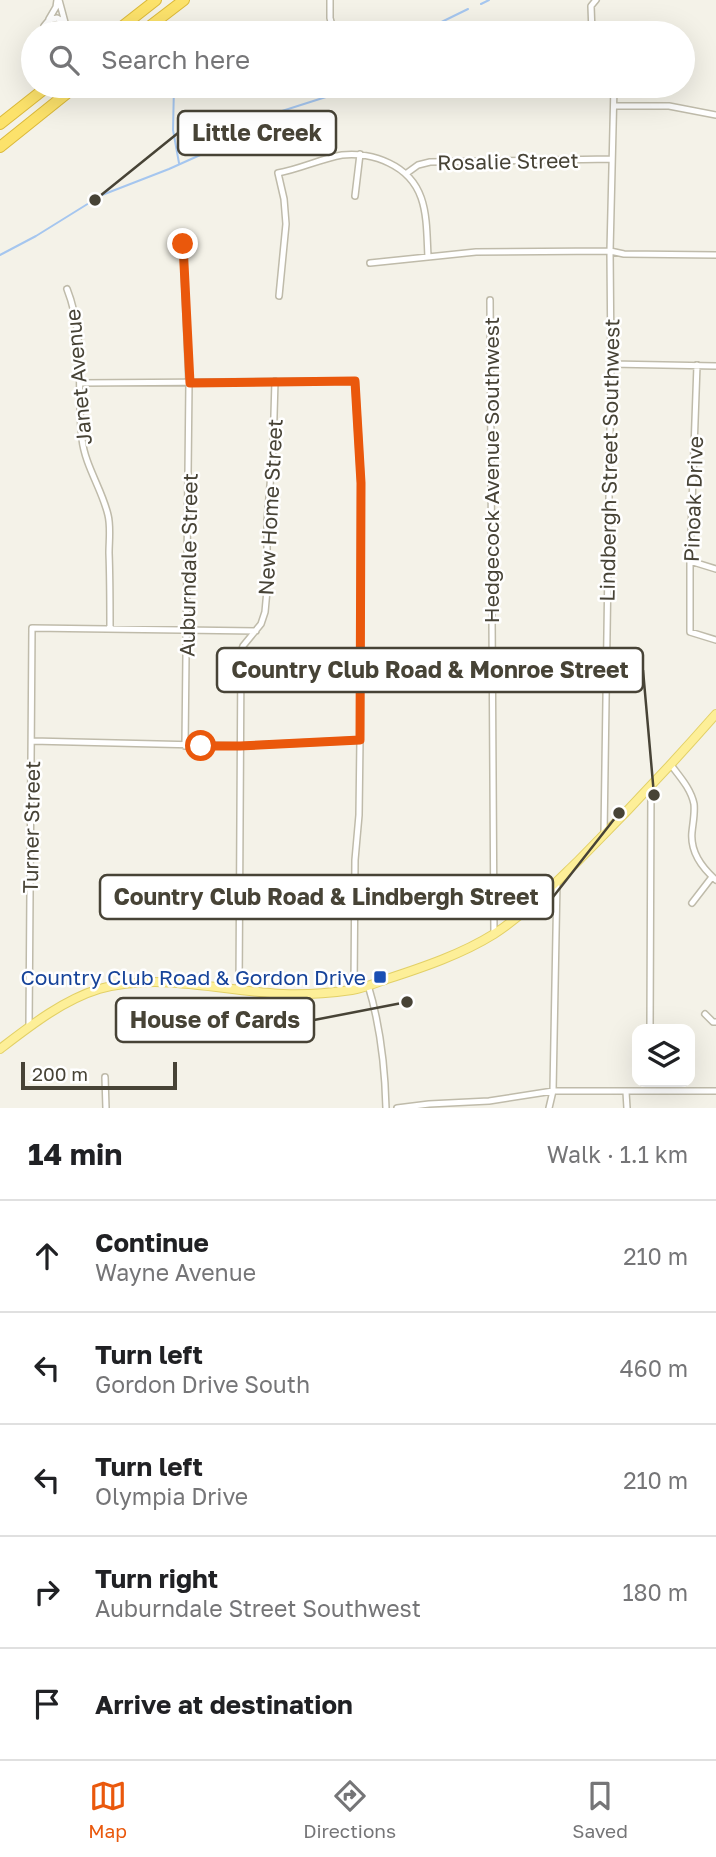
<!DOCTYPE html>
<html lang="en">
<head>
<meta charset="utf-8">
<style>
  :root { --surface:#fff; --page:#f2f2f2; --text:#202124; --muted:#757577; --line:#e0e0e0; --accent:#ea580c }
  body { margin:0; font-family:"Golos Text",sans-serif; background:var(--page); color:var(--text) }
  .controls { position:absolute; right:21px; bottom:21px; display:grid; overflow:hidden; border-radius:14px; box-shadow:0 7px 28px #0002 }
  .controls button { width:63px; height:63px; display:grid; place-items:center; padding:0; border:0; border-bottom:2px solid var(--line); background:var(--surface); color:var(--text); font:35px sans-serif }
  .scale { position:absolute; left:21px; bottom:18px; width:156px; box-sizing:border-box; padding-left:7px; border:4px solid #474336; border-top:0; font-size:19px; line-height:24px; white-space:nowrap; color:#474336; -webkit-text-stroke:5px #fff; paint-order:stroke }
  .stop { position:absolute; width:21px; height:21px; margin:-16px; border:5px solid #ea580c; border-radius:50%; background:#fff }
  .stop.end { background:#ea580c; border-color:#fff; box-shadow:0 2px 7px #0008 }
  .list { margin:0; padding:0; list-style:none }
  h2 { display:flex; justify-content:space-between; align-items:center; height:91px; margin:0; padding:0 28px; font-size:30px }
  h2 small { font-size:23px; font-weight:400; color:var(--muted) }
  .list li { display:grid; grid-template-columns:46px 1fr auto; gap:21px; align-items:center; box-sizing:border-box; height:112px; padding:0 28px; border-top:2px solid var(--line) }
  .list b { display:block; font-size:26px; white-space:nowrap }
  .list p { margin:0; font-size:23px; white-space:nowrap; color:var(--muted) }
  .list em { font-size:23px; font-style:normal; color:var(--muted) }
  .icon { flex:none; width:38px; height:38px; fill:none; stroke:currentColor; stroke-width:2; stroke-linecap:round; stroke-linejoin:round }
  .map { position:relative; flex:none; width:716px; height:1108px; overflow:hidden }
  .search { position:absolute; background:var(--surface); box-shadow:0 7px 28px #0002; left:21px; right:21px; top:21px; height:77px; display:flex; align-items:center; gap:18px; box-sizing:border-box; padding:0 24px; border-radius:38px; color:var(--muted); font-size:26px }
  .sheet { height:651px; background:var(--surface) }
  nav { display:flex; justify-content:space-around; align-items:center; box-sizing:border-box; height:98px; border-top:2px solid var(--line); background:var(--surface); font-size:19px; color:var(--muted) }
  nav a { display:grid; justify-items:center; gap:4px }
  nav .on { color:var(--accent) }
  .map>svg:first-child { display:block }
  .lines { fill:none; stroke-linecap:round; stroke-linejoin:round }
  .stream { stroke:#a5c6ef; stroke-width:2 }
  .street-casing { stroke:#bfbbaa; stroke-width:8 }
  .primary-casing { stroke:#e2d067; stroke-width:10 }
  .highway-casing { stroke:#dbb93a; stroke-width:12 }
  .street { stroke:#fff; stroke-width:5 }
  .primary { stroke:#fdef98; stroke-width:8 }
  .highway { stroke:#fce26b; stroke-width:10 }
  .route { stroke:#ea580c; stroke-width:9 }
  .transit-dot { fill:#1a4fb4; stroke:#fff; stroke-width:2.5 }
  .labels { text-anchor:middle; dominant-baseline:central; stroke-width:5; stroke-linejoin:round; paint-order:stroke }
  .street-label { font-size:21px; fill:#474336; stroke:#fff }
  .transit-label { font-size:21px; fill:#164399; stroke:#fff; text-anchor:end }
  .leader { fill:none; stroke:#474336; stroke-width:2.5 }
  .callout-dot { fill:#474336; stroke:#fff; stroke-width:2.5 }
  .callout { fill:#fff; stroke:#474336; stroke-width:2.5 }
  .callout-label { font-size:23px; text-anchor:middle; font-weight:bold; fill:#474336 }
</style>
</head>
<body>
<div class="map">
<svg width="716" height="1108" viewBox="0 0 716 1108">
  <rect width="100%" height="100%" fill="#f4f2e8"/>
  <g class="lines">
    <path class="stream" d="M481 4 489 0
      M419 33 468 9
      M174 86 173 130 179 163
      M0 255 36 236 102 195 169 169 218 147 282 111 329 96 351 86"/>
    <g class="street-casing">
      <path id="street" d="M59 0 66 26 65 33
        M330 0V18L334 33
        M49 19 56 7 57 0
        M45 33 44 26 49 20 57 18 64 22
        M592 33 591 6 596 0
        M614 106H669L716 115
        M407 173 418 165 430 162 612 159
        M355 196 360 154
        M183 244 189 383 185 746
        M370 263 476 252 610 251 624 254 716 255
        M67 289C86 337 76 389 82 439 85 466 102 489 108 515 111 527 109 541 109 553 110 578 110 603 110 629
        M279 296 286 224 284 199 278 173C300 169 320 159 342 155 357 153 375 156 389 163 429 182 426 219 428 257
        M490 300 494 934
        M611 364 716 366
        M697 365 690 561V632L716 640
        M81 383 355 381 361 483 360 740 359 815 355 860 354 989
        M690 561 716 569
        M32 741 240 746 360 740
        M671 765C680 777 691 789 694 804 695 813 693 822 692 832 690 852 701 867 716 880
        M604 835 611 364 610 251 614 86
        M692 903 712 877
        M368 985C380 1024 385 1068 386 1108
        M239 989 241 652 243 646 261 624 265 612 267 590V522L273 449 275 381
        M705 1014 713 1022H716
        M29 1027 32 628 256 631
        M650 1029 651 787
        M105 1077 106 1108
        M626 1092 627 1108
        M397 1108 429 1104 489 1101 553 1091H716
        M549 1108 553 1091 557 881"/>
    </g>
    <g class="primary-casing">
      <path id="primary" d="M0 1049C30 1026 63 1000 99 989 160 972 222 991 283 994 306 995 330 993 352 990 364 988 376 983 387 979 424 967 462 954 494 934 525 914 552 886 578 861 626 813 672 764 716 714"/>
    </g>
    <g class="highway-casing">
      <path id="highway" d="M114 33 156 0
        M141 33 184 0
        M0 124 48 86
        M0 147 76 86"/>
    </g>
    <use href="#street" class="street"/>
    <use href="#primary" class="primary"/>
    <use href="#highway" class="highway"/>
  </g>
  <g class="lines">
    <path class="route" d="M183 244 190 383 355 381 361 483 360 740 240 746H201"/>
  </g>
  <rect class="transit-dot" x="373" y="970" width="14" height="14" rx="3.5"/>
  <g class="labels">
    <g class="street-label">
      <text transform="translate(508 161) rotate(-1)">Rosalie Street</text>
      <text transform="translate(78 377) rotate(-95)">Janet Avenue</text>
      <text transform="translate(609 460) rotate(-89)">Lindbergh Street Southwest</text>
      <text transform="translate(491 470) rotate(-90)">Hedgecock Avenue Southwest</text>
      <text transform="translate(693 499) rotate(-88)">Pinoak Drive</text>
      <text transform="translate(270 507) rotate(-87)">New Home Street</text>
      <text transform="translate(188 565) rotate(-89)">Auburndale Street</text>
      <text transform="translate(31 827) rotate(-89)">Turner Street</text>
    </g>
    <g class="transit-label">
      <text x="366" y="977">Country Club Road &amp; Gordon Drive</text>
    </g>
  </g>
  <path class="leader" d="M95 200L178 133M654 795L643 670M619 813L553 897M407 1002L314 1020"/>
  <g class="callout-dot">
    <circle cx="95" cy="200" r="7"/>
    <circle cx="654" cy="795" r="7"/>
    <circle cx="619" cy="813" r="7"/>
    <circle cx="407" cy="1002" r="7"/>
  </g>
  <g class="callout">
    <rect x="178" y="111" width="158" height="44" rx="7"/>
    <rect x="217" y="648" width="426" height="44" rx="7"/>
    <rect x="100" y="875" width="453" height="44" rx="7"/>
    <rect x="116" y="998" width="198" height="44" rx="7"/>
  </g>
  <g class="callout-label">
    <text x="257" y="141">Little Creek</text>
    <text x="430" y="678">Country Club Road &amp; Monroe Street</text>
    <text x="326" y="905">Country Club Road &amp; Lindbergh Street</text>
    <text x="215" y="1028">House of Cards</text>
  </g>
</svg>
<div class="controls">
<button><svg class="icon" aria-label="layers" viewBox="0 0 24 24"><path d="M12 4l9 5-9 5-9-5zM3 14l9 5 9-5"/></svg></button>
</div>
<div class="scale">200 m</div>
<div class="stop" style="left:201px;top:746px"></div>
<div class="stop end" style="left:183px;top:244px"></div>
<div class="search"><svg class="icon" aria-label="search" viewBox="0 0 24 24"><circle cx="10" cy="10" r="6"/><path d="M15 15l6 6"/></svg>Search here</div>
</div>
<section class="sheet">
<h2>14 min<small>Walk · 1.1 km</small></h2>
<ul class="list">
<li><svg class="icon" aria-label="ahead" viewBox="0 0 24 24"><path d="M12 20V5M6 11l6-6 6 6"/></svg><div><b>Continue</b><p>Wayne Avenue</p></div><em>210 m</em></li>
<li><svg class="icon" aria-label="left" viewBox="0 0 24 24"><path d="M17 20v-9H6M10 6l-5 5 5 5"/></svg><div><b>Turn left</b><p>Gordon Drive South</p></div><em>460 m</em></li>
<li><svg class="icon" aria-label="left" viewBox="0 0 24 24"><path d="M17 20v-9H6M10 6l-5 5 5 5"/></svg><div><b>Turn left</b><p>Olympia Drive</p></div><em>210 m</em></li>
<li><svg class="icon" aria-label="right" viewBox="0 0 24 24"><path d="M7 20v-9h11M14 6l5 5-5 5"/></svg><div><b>Turn right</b><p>Auburndale Street Southwest</p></div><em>180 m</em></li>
<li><svg class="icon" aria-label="arrive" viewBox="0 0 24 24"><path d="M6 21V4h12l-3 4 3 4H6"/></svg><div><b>Arrive at destination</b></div></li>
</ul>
</section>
<nav>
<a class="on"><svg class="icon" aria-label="map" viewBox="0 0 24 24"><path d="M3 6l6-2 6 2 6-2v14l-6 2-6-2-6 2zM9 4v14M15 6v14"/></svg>Map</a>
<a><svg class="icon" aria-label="directions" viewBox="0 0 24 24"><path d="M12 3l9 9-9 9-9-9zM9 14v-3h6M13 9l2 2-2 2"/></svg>Directions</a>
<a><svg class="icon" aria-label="saved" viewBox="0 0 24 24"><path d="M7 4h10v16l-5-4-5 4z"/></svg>Saved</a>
</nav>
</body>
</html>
